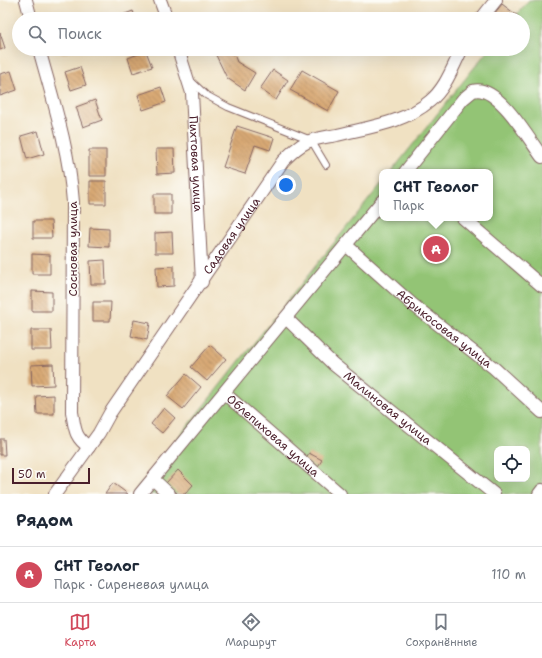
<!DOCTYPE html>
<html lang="ru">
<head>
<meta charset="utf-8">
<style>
  :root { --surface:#fff; --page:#f6f6f7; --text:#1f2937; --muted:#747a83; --line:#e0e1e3; --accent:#d1495b }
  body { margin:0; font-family:"Shantell Sans",sans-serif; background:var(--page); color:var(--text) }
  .controls { position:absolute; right:12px; bottom:12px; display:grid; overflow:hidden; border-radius:8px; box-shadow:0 4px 16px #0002 }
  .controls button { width:36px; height:36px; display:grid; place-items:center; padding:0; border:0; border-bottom:1px solid var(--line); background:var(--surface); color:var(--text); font:20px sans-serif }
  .scale { position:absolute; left:12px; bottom:10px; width:78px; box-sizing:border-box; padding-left:4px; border:2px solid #4a1f2b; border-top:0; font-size:11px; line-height:14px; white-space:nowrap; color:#4a1f2b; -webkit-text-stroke:3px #fdfcf7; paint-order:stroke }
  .you { position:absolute; left:286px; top:185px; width:14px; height:14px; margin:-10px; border:3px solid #fff; border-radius:50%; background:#1a73e8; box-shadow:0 0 0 6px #1a73e833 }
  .badge { display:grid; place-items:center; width:26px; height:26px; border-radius:50%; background:var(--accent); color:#fff; font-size:13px; font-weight:700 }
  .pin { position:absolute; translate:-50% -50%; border:2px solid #fff; box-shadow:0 1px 4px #0006 }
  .popup { position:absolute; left:379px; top:169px; width:114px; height:52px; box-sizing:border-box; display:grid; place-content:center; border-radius:8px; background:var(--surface); filter:drop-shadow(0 1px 3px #0005); font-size:13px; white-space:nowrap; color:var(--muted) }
  .popup b { font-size:15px; color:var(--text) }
  .popup::after { content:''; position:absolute; left:50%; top:100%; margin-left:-8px; border:8px solid transparent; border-top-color:var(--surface) }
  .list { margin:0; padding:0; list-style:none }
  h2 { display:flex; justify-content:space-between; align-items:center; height:52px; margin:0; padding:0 16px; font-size:17px }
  h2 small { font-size:13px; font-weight:400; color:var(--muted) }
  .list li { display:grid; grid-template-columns:26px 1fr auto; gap:12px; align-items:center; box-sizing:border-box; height:56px; padding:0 16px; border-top:1px solid var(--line) }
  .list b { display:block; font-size:15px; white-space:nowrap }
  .list p { margin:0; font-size:13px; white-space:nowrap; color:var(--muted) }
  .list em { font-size:13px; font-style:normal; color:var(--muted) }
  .icon { flex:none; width:22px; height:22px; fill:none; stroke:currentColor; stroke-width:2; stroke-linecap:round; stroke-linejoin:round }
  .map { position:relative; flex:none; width:542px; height:494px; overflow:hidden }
  .search { position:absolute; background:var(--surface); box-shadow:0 4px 16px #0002; left:12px; right:12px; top:12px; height:44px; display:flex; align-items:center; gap:10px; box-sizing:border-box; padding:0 14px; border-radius:22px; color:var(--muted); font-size:15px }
  .sheet { height:108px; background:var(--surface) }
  nav { display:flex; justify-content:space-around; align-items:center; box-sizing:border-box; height:56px; border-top:1px solid var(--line); background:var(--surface); font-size:11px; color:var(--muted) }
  nav a { display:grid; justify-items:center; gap:2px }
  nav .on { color:var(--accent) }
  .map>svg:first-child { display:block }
  .green { fill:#93c474; stroke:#6e7250; fill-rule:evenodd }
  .building { fill:url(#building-back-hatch) }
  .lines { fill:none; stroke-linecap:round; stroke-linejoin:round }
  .service-casing { stroke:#846360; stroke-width:8 }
  .minor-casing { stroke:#846360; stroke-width:14 }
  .service { stroke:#fff; stroke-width:6 }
  .minor { stroke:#fff; stroke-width:12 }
  .labels { text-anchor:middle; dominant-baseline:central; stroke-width:3.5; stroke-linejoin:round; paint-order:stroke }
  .street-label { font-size:12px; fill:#4a1f2b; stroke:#fdfcf7 }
</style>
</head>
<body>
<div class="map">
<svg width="542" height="494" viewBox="0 0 542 494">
  <defs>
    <pattern id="building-back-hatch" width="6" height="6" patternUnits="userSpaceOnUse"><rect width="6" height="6" fill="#d8a975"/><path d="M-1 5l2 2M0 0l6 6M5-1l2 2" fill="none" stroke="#b18960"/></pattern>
  </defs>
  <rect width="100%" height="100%" fill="#fdfcf7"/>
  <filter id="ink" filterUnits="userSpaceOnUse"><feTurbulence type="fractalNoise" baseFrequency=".025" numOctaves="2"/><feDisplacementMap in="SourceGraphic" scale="8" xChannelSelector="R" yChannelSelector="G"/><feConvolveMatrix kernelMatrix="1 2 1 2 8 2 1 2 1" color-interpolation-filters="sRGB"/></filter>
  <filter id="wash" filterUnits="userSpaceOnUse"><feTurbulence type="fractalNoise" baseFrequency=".012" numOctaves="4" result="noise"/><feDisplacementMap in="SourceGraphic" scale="16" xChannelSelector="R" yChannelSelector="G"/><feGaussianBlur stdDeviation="0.9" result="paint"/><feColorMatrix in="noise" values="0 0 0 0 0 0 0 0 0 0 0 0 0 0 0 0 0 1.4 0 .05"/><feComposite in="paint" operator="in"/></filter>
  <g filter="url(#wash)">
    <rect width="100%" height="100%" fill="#f0e1c2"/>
    <path class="green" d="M529 0H542V494H133L382 183V218H490V172H391L489 49H523V19H513ZM497 449H527V479H497Z"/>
    <g id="blocks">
      <path class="building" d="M502 4 519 17 518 19H490Z
        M133 11 136 19H118L117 17Z
        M212 12 215 19H194Z
        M0 33 5 48 0 50Z
        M60 49H75L62 54Z
        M213 49H232L237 62 255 73 245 90 227 78Z
        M146 51 152 67 133 73 128 58Z
        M80 67 86 85 71 90 65 72Z
        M273 70 288 80 276 100 260 89Z
        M302 70 339 91 328 111 290 90Z
        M11 71 17 90 0 96V74Z
        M161 87 166 102 143 110 138 95Z
        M95 100 102 120 83 127 76 107Z
        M237 126 274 138 270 150 255 145 245 174 223 167Z
        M38 131 44 154 27 159 21 136Z
        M156 149H174L175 173 157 174Z
        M89 150H106V176H89Z
        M90 181H106V204H90Z
        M154 194H171V214H154Z
        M33 221H51L52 238H33Z
        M90 228 109 229V247L89 246Z
        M172 232 173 253H155V233Z
        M32 254 50 255V274H32Z
        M105 260 106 284H91L90 261Z
        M174 266V286L157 287 156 267Z
        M32 291 52 292V311H32Z
        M93 302H111L110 321H93Z
        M134 320 150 323 147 340 131 336Z
        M31 330H51L52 350H31Z
        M210 345 226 359 207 381 191 367Z
        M53 364 54 385 32 386 31 365Z
        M186 374 201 387 183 409 167 396Z
        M54 395V414H37L36 396Z
        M164 408 175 418 162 433 151 424Z
        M0 439H4L5 455H0Z
        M309 453 322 460 317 468 304 461Z
        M178 470 193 485 185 494H178L166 483Z
        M113 483 128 494H105Z"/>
    </g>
  </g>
  <g filter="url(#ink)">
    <use href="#blocks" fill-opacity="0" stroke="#846360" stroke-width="1"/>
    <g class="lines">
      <g class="service-casing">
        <path id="service" d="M192 82 206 95 228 107 311 140 326 165"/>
      </g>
      <g class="minor-casing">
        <g id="minor">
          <path d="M26 0 31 19"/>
          <path d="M160 0 167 19"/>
          <path d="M481 19 496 0"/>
          <path d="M39 49C53 100 69 149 73 202L72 412C75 428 74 437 89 447"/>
          <path id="s1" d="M178 49 192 93 202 282"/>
          <path d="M405 172 463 99C466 97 470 93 473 91 497 83 530 141 542 157"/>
          <path d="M463 218 542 286"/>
          <path id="s2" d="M346 245 412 304 494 368 542 412"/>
          <path id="s3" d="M286 318 333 364 494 494"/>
          <path id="s4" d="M224 393 340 494"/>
          <path d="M153 479 169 494"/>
          <path id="s5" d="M55 494 99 433 110 413 283 161C291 153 298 146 307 142 316 138 327 137 337 135 369 127 404 123 430 101 446 88 453 66 462 49"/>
          <path d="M140 494 382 201"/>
          <path d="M539 494 542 490"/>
        </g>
      </g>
      <use href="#service" class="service"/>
      <use href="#minor" class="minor"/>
    </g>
  </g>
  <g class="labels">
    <g class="street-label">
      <text stroke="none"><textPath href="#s1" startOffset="117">Пихтовая улица</textPath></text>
      <text stroke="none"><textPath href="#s5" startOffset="313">Садовая улица</textPath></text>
      <text transform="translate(73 249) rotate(-90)">Сосновая улица</text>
      <text stroke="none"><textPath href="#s2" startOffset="129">Абрикосовая улица</textPath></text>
      <text stroke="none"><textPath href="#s3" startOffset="136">Малиновая улица</textPath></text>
      <text stroke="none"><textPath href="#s4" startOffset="65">Облепиховая улица</textPath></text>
    </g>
  </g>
</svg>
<div class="controls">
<button><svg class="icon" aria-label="locate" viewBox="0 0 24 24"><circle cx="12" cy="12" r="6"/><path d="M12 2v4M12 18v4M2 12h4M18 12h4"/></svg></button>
</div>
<div class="scale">50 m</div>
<div class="you"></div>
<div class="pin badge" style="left:436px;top:249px">A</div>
<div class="popup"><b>СНТ Геолог</b>Парк</div>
<div class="search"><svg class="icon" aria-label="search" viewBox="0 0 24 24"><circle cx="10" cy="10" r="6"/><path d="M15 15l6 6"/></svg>Поиск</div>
</div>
<section class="sheet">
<h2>Рядом<small></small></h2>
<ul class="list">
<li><span class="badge">A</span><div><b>СНТ Геолог</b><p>Парк · Сиреневая улица</p></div><em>110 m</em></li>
</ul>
</section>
<nav>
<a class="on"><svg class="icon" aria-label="map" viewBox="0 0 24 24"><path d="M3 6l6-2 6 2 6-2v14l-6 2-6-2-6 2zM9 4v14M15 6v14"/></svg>Карта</a>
<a><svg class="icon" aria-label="directions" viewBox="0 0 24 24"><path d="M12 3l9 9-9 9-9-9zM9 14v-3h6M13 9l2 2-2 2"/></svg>Маршрут</a>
<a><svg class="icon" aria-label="saved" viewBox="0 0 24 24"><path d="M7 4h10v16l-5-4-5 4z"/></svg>Сохранённые</a>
</nav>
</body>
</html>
